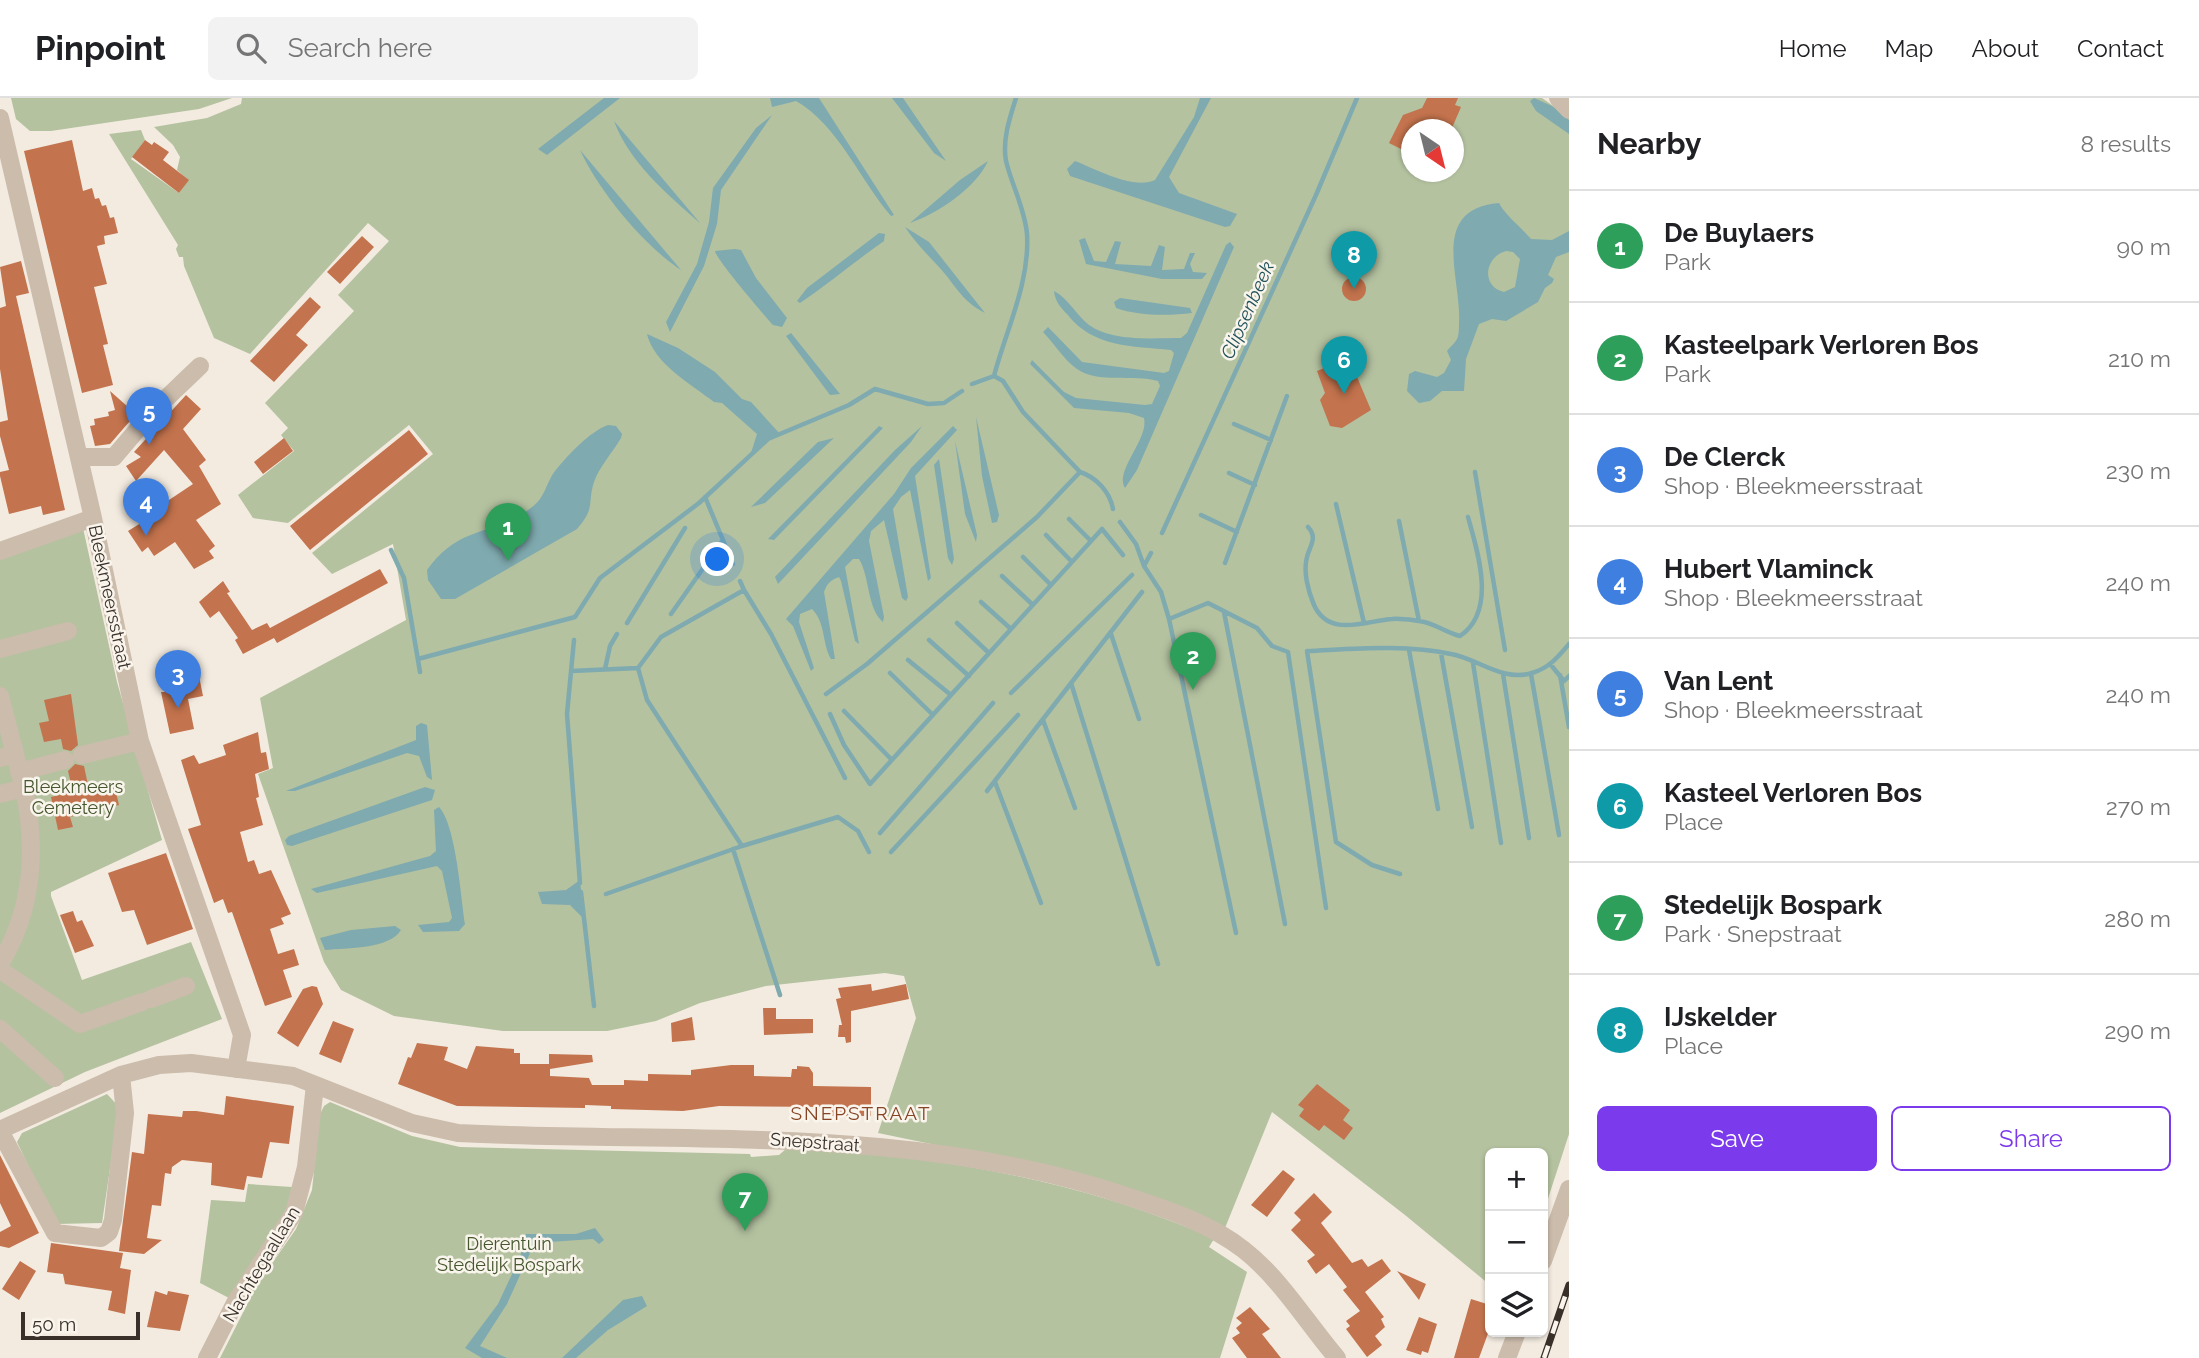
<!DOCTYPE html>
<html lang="en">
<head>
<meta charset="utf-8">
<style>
  :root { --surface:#fff; --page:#f2f2f2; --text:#202124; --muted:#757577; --line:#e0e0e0; --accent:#7c3aed }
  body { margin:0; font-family:Raleway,sans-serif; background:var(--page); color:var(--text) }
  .controls { position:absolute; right:21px; bottom:21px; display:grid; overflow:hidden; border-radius:10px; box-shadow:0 2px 5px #0004 }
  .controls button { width:63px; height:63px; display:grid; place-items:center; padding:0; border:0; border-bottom:2px solid var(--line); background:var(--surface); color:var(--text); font:35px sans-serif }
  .compass { position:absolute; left:1401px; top:21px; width:63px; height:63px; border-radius:50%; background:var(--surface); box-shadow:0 2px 5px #0004; rotate:145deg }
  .scale { position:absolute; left:21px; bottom:18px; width:119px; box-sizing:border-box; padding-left:7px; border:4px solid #39302a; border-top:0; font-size:19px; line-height:24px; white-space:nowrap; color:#39302a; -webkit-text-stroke:5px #faf5ec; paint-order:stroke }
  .you { position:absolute; left:718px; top:462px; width:24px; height:24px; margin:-18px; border:5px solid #fff; border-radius:50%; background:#1a73e8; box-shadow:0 0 0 10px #1a73e833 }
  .badge { display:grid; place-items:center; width:46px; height:46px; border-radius:50%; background:var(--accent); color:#fff; font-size:23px; font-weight:700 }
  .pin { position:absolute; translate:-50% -58px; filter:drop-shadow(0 2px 4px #0008) }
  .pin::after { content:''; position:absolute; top:37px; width:24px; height:21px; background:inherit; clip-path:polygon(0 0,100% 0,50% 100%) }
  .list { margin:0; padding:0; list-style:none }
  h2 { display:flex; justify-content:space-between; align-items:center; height:91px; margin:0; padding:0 28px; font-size:30px }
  h2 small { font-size:23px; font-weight:400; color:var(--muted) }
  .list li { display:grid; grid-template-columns:46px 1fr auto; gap:21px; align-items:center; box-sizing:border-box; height:112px; padding:0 28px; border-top:2px solid var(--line) }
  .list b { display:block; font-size:26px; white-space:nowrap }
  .list p { margin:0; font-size:23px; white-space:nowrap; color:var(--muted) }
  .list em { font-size:23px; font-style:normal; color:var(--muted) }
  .actions { display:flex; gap:14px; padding:21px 28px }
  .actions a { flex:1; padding:16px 0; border:2px solid var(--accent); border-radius:10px; text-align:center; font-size:24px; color:var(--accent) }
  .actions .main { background:var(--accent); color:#fff }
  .icon { flex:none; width:38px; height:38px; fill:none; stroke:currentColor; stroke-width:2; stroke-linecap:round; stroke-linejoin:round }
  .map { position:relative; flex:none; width:1569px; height:1260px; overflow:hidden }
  header { display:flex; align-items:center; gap:42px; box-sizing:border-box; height:98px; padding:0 35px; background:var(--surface); border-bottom:2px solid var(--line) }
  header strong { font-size:33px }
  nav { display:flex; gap:38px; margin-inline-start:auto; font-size:24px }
  .search { width:490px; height:63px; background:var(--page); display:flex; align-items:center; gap:18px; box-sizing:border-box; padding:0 24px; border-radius:10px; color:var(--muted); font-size:26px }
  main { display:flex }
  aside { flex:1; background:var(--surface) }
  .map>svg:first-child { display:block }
  .green { fill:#b4c2a0; fill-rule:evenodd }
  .water { fill:#7faaaf; fill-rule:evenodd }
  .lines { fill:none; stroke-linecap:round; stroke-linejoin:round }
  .stream { stroke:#7faaaf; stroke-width:4.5 }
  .building { fill:#c3734d }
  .minor { stroke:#cbbcac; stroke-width:18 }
  .rail-casing { stroke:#39302a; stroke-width:7 }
  .rail { stroke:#faf5ec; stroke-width:4.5; stroke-dasharray:13; stroke-linecap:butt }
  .labels { text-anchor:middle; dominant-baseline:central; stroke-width:5; stroke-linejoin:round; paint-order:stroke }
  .street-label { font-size:18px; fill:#39302a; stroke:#faf5ec }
  .park-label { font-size:18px; fill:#45572f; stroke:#faf5ec }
  .water-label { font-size:19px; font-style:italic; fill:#20525a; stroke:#faf5ec }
  .neighbourhood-label { font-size:19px; letter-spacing:2px; fill:#874425; stroke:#faf5ec }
</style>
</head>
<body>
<header>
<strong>Pinpoint</strong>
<div class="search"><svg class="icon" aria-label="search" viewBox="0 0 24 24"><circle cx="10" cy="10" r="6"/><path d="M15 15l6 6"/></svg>Search here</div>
<nav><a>Home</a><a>Map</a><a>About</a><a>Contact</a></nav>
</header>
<main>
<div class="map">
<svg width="1569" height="1260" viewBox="0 0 1569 1260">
  <rect width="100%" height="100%" fill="#f3ebe0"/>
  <path class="green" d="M11 0H232L199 11 51 33H30L16 21Z
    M242 0H1542L1569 19V1036L1543 1116V1055H1490V1187L1405 1117 1272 1014 1225 1130 1100 1081 878 1035 916 920 904 878 885 875 766 888 700 905 656 923 607 933H503L394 918 341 892 324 864 258 676 273 670 260 600 406 522 393 446 332 476 312 455 433 356 409 327 288 425 253 420 238 397 294 353 281 337 288 330 265 305 354 213 338 197 389 143 368 125 250 256 214 240 184 168 183 159H179L176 151 178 147 109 36 141 32 145 42 131 61 179 95 188 82 177 72 180 59 173 47 154 29 207 20 241 6ZM1412 32H1454V74H1412Z
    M83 430 117 584 162 742 51 794V798L82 882 191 844 222 921 85 974 0 1015V460Z
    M107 996 119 1009 102 1125 56 1126 17 1044 22 1035Z
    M330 1004 412 1038 460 1049 750 1056 751 1059 779 1057 787 1050C930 1057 1069 1079 1201 1135L1214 1141 1209 1149 1247 1174 1220 1260H220L257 1187 296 1131 312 1092 320 1016 324 1008Z
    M248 1086 292 1089 288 1109 229 1200 200 1185 211 1102 245 1104Z"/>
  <path class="water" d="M604 0H620L547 57 538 51Z
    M770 0H819L894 117 891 118C860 82 838 27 796 3L772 9Z
    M892 0H903L946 63 934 55Z
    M1200 0H1211L1169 79 1179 95 1237 116 1230 128 1225 129 1070 78 1067 71 1075 63C1096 71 1133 92 1155 82L1194 19Z
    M1534 0 1552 8 1569 22V36L1536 13 1530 3Z
    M772 17 721 92 717 126 704 168 670 234 666 224 697 166 709 124 713 90 756 30Z
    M614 23 700 125C668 97 629 64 614 23Z
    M580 52 681 172C643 147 599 93 580 52Z
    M988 63C976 90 937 116 910 125L960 82Z
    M1499 105C1504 116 1522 130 1531 141L1552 142 1569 133V154L1556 159 1548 177 1554 181 1552 185 1545 190 1538 204 1506 223 1492 221 1479 226 1466 261 1464 293H1442L1430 303 1419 305 1407 293 1409 276 1415 273 1437 279 1444 275 1451 262 1447 253C1450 249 1455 245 1457 241 1459 238 1459 229 1459 225 1462 181 1428 111 1499 105ZM1506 153 1513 154 1520 161 1515 189 1504 194C1481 189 1484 159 1506 153Z
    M905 129 929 144 985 215C960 202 956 187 938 168 926 155 915 144 905 129Z
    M879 135 885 136 884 143C855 163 830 185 800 205L797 203 807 190Z
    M1085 140 1094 163 1106 164 1115 143 1121 144 1115 166 1151 168 1159 147 1165 149 1162 172 1184 171 1190 155H1195L1190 166 1193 174 1207 175 1202 181H1162L1086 166 1079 142Z
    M1230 144 1234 149 1137 372 1125 390C1114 373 1149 341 1144 320L1129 315 1074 310 1030 266 1032 262 1064 294 1076 300 1145 307 1152 306 1160 288 1158 283C1134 276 1098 286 1077 271 1064 262 1054 245 1043 234L1048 229 1082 264 1164 275 1169 273 1174 255 1171 252C1133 248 1093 250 1067 216 1060 209 1055 203 1054 193 1069 201 1076 217 1089 227 1113 244 1153 240 1181 240L1187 235 1226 147Z
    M735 151 741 152 756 180 787 220 782 229 773 227C763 216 716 161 715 153Z
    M1120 200 1190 210 1192 215C1169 218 1138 218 1116 210L1114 204Z
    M791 235 840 296 830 297 786 238Z
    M647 236 678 250 715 274 742 301 751 304 780 336 768 341 750 358 757 336 722 305 714 304C691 286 654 266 647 236Z
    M976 319 999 417 997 424 992 425 982 378Z
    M608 327 616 328 622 336 621 340C613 354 599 369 594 384 587 406 596 409 577 431L455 501H441L428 482 427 472C462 424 494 440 532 409 545 400 546 385 555 373 568 357 589 334 608 327Z
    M879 328 883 330 774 442 768 441Z
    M922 328 911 344 778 486 775 479 895 352Z
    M953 328 957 332 915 378 931 480 928 483 910 392 901 399 893 411 908 499 906 503 902 500 884 422 871 433 869 443 884 519 883 524C867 511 870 479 859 461H853L845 469 859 546 855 543 841 483 839 479C830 482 827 486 824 494L835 561H831C822 546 826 525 812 511L800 516 799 524 814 570 811 573 793 528 786 521 894 396 911 370Z
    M834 340 765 405 751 409 818 344Z
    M955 343 977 437 976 444 965 416Z
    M939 361 954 461 952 467 948 460 934 367Z
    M421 625 427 627 432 682 427 679 419 658 407 655 295 693H286L416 642V628Z
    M425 689 435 692 432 702 292 748 287 747 285 742 289 738Z
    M439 709C456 727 461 800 465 826L459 833 423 834 418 827 449 824 452 820 442 773 437 768 317 795 311 791 430 758 436 753 434 712Z
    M580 782 584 821 570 807 542 806 538 794 566 792Z
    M395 828 401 832C390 851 346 850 325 852L320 840 351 832Z
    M595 1130 604 1142 599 1146 593 1141 549 1144 530 1155 507 1206 480 1248 507 1260H482L465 1250 498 1206 520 1159 526 1136H576Z
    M642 1198 647 1208 608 1232 576 1260H562L623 1202Z"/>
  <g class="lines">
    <path class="stream" d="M994 278C1006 232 1030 185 1027 136 1025 111 1012 88 1006 63 1002 42 1010 19 1016 0
      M972 286 994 278 1003 283 1023 314 1080 374C1096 379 1110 394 1113 411
      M1234 326 1271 342
      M1475 374 1505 552
      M1229 375 1255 387
      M705 399 733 466
      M1336 406 1364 525
      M1201 417 1237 434
      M1069 421 1091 443
      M1399 423 1419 523
      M1120 424 1136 446 1144 468
      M1308 429C1318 440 1310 447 1307 459 1303 473 1308 493 1314 507 1329 540 1365 523 1392 521 1401 520 1411 522 1419 523 1433 524 1446 535 1460 538 1497 513 1478 455 1468 419
      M1162 435 1316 97 1357 0
      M1046 437 1072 464
      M391 452 404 480 420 574
      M1151 455 1144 468 1161 494 1169 521 1208 505 1257 530 1272 548 1288 554 1326 810
      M1023 459 1051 487
      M1225 465 1287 298
      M1002 478 1033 507
      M744 492 771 536 845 680
      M981 504 1011 531
      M1224 514 1285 826
      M671 516 723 442
      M1169 521 1236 835
      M627 525 685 430
      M957 525 989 555
      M1111 536 1139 621
      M574 542 567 616 580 785
      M929 542 969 578
      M1409 552 1438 711
      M1441 555 1472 729
      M418 561 575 519 600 480 699 405 768 341 849 307 875 291 928 306 944 305 962 293
      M908 562 951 597
      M1473 565 1501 745
      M1551 567 1564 583 1569 578
      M605 571 610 548 617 536
      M571 573 638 570
      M890 575 933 617
      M1503 576 1529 740
      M1531 576 1559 737
      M1560 577 1569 629
      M1071 585 1158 866
      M1011 595 1132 477
      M826 596 867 566 1037 419 1080 374
      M844 613 892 662
      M830 616 844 647 870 686 1102 431 1123 457
      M1043 622 1075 710
      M995 684 1041 805
      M987 693 1142 494
      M880 735 993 605
      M742 748 838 719 858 733 869 754
      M733 751 780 897
      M891 754 1018 617
      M1400 776 1372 767 1336 744 1307 553C1353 551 1405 546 1451 556 1479 561 1502 584 1532 575 1549 570 1558 559 1569 546
      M581 794 594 908
      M606 796 742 748 647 602 638 570 661 539 744 492 740 483"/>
  </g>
  <path class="building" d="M1427 0H1458L1455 7 1461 9 1452 30 1446 27 1444 32H1411L1403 52 1389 45 1403 17 1422 10Z
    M72 42 83 93 92 90 95 101 99 100 102 108 106 107 110 120 114 119 118 135 104 138 105 146 97 148 107 186 94 189 108 246 103 247 113 287 82 295 24 53Z
    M145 42 152 47 154 44 169 54 163 62 189 82 179 95 132 59Z
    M362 138 374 149 340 186 327 174Z
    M21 163 29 195 16 198 65 412 43 417 41 408 9 416 0 378V374L9 372 0 338V324L8 322 0 271V210L6 208 0 169Z
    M1342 191a12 12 0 1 1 24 0a12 12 0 1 1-24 0Z
    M310 199 321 209 296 237 308 247 274 284 250 263Z
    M1349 260 1371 312 1342 330 1330 328 1320 302 1325 295 1317 273Z
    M110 293 136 316 110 346 95 348 90 328 95 327 94 321 109 318 108 314 115 312Z
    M186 297 201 311 183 331 206 362 199 368 221 406 196 422 215 448 209 453 214 460 194 471 175 444 154 458 148 449 142 454 128 433 149 420 131 391 143 382 160 408 193 386 164 352 136 383 126 368 141 359 134 354Z
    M409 332 428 356 310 452 290 428Z
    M284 340 293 353 263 376 254 364Z
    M380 471 388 485 277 545 274 540 243 556 235 542 238 540 219 513 210 520 199 504 223 483 230 494 227 495 252 532 267 525 270 530Z
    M196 563 203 598 188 601 194 631 170 636 161 594H165L160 571Z
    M71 596 78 647 71 653 63 651 61 641 44 644 39 625 49 623 44 602Z
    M258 634 261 655 266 654 269 671 255 676 259 699 256 700 263 727 240 734 248 764 254 762 259 776 271 772 291 816 281 820 284 826 270 831 278 856 294 851 299 867 283 872 292 899 265 908 232 814 228 815 223 801 214 805 194 748 188 731 201 727 181 662 194 657 199 666 226 657 223 647Z
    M75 666 84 668 89 692 114 686 119 707 70 719 73 729 58 732 51 699 73 694 68 673Z
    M166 755 193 831 147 847 134 812 122 814 108 775Z
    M73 813 77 824 82 822 94 848 75 855 60 817Z
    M871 886 872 893 906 886 909 901 851 913V944L846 945 845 939H838L839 927H842L836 901 841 900 838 890Z
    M312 888 317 889 323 906 298 949 277 935 303 891Z
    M763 910H776V921H813V935L764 937Z
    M692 919 695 942 672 944 671 925Z
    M333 923 354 931 341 965 319 956Z
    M417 945 448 949 444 962 467 971 476 948 514 951V955H520V966H549V956L592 957 593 964 550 971V978L589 980 592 987H624V982L648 983V976L691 977V972L731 967H754V978L791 979 792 971H797V968L809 969 813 975V988L871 989V1018H828L829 1009 719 1008 683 1013 611 1011V1008L585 1007V1010L457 1008 398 986 408 959 411 960Z
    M1317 986 1350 1012 1343 1022 1353 1030 1344 1042 1324 1027 1319 1033 1299 1018 1304 1011 1298 1007Z
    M226 998 294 1008 289 1046 270 1044 262 1080 247 1078 244 1092 211 1087 212 1065 182 1062 172 1069 171 1076 165 1075 161 1108 152 1107 147 1140 162 1142 144 1156 119 1153 132 1054 144 1056 148 1016 182 1019 183 1013H196L224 1017Z
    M0 1057 39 1135 9 1150 0 1148V1134L11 1128 0 1105Z
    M1283 1072 1295 1081 1267 1119 1251 1107Z
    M1314 1095 1332 1114 1321 1125 1352 1165 1362 1161 1368 1169 1382 1161 1391 1173 1365 1194 1384 1219 1381 1221 1385 1229 1375 1238 1382 1247 1367 1259 1346 1231 1350 1228 1346 1223 1360 1213 1343 1192 1347 1189 1329 1166 1316 1176 1307 1163 1315 1157 1291 1132 1301 1122 1294 1115Z
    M51 1145 123 1155 120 1170 131 1172 125 1216 108 1212 112 1193 65 1186 63 1176 47 1174Z
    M20 1163 36 1173 19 1202 2 1191Z
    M1397 1173 1426 1186 1419 1202Z
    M155 1193 167 1197 168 1193 189 1197 180 1233 147 1229Z
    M1471 1201 1490 1207V1230L1479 1260H1454Z
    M1250 1209 1270 1231 1262 1236 1281 1260H1247L1232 1240 1240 1235 1236 1230 1242 1225 1236 1220Z
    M1419 1219 1437 1226 1428 1255 1422 1253 1421 1257 1406 1252Z"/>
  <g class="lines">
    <path class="minor" d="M1558 0 1569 12
      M0 20 93 420 140 643 242 937 236 971
      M79 359H114L154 312 200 268
      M0 453 93 420
      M0 551 68 533
      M0 598 15 656
      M82 657 140 643
      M0 660 15 656 24 690 0 696
      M19 674 65 662
      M0 866C33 812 37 751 24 690
      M0 872 80 926 142 904
      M151 901 186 888
      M0 931 55 980
      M0 1032 121 977 159 967 191 965 293 978 412 1025 458 1035C682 1046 913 1025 1129 1099 1169 1112 1211 1126 1244 1152 1281 1181 1307 1225 1337 1260
      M0 1033 55 1135 101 1140 109 1134 113 1122 125 1015 121 977
      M1543 1163 1569 1091
      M207 1260 235 1205 294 1115 306 1069 315 987
      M1507 1260 1517 1234"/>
    <g class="rail-casing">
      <path id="rail" d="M1544 1260 1569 1187"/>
    </g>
    <use href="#rail" class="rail"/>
  </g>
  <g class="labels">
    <g class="street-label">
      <text transform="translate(110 499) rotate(78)">Bleekmeersstraat</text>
      <text transform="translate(815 1044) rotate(4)">Snepstraat</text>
      <text transform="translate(261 1166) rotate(-59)">Nachtegaallaan</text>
    </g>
    <g class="park-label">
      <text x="73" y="688">Bleekmeers<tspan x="73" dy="21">Cemetery</tspan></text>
      <text x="509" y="1145">Dierentuin<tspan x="509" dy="21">Stedelijk Bospark</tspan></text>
    </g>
    <g class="water-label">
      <text transform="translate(1247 212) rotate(-66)">Clipsenbeek</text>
    </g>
    <g class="neighbourhood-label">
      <text x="861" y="1015">SNEPSTRAAT</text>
    </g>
  </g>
</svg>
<div class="controls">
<button>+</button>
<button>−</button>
<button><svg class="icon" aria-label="layers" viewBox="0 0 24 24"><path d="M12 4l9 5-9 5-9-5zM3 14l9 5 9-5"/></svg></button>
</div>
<svg class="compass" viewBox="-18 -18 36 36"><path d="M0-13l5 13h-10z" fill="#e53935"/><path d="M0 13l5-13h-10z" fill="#757577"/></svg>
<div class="scale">50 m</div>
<div class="you"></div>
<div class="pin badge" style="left:508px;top:463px;background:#2e9e5b">1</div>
<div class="pin badge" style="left:1193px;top:592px;background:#2e9e5b">2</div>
<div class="pin badge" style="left:178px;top:610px;background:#3f7fe0">3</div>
<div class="pin badge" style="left:146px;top:438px;background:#3f7fe0">4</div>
<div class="pin badge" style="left:149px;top:347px;background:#3f7fe0">5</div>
<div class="pin badge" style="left:1344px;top:296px;background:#0f9aa8">6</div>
<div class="pin badge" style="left:745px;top:1133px;background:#2e9e5b">7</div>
<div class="pin badge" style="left:1354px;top:191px;background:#0f9aa8">8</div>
</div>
<aside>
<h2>Nearby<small>8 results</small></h2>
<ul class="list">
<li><span class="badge" style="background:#2e9e5b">1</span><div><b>De Buylaers</b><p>Park</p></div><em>90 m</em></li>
<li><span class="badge" style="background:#2e9e5b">2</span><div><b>Kasteelpark Verloren Bos</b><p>Park</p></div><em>210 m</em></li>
<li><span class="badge" style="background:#3f7fe0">3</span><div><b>De Clerck</b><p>Shop · Bleekmeersstraat</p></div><em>230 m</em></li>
<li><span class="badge" style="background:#3f7fe0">4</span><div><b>Hubert Vlaminck</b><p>Shop · Bleekmeersstraat</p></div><em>240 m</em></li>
<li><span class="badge" style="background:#3f7fe0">5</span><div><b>Van Lent</b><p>Shop · Bleekmeersstraat</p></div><em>240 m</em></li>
<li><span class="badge" style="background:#0f9aa8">6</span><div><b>Kasteel Verloren Bos</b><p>Place</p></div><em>270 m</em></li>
<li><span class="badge" style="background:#2e9e5b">7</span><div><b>Stedelijk Bospark</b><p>Park · Snepstraat</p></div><em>280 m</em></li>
<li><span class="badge" style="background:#0f9aa8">8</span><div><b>IJskelder</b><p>Place</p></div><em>290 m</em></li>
</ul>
<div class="actions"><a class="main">Save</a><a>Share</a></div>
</aside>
</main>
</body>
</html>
